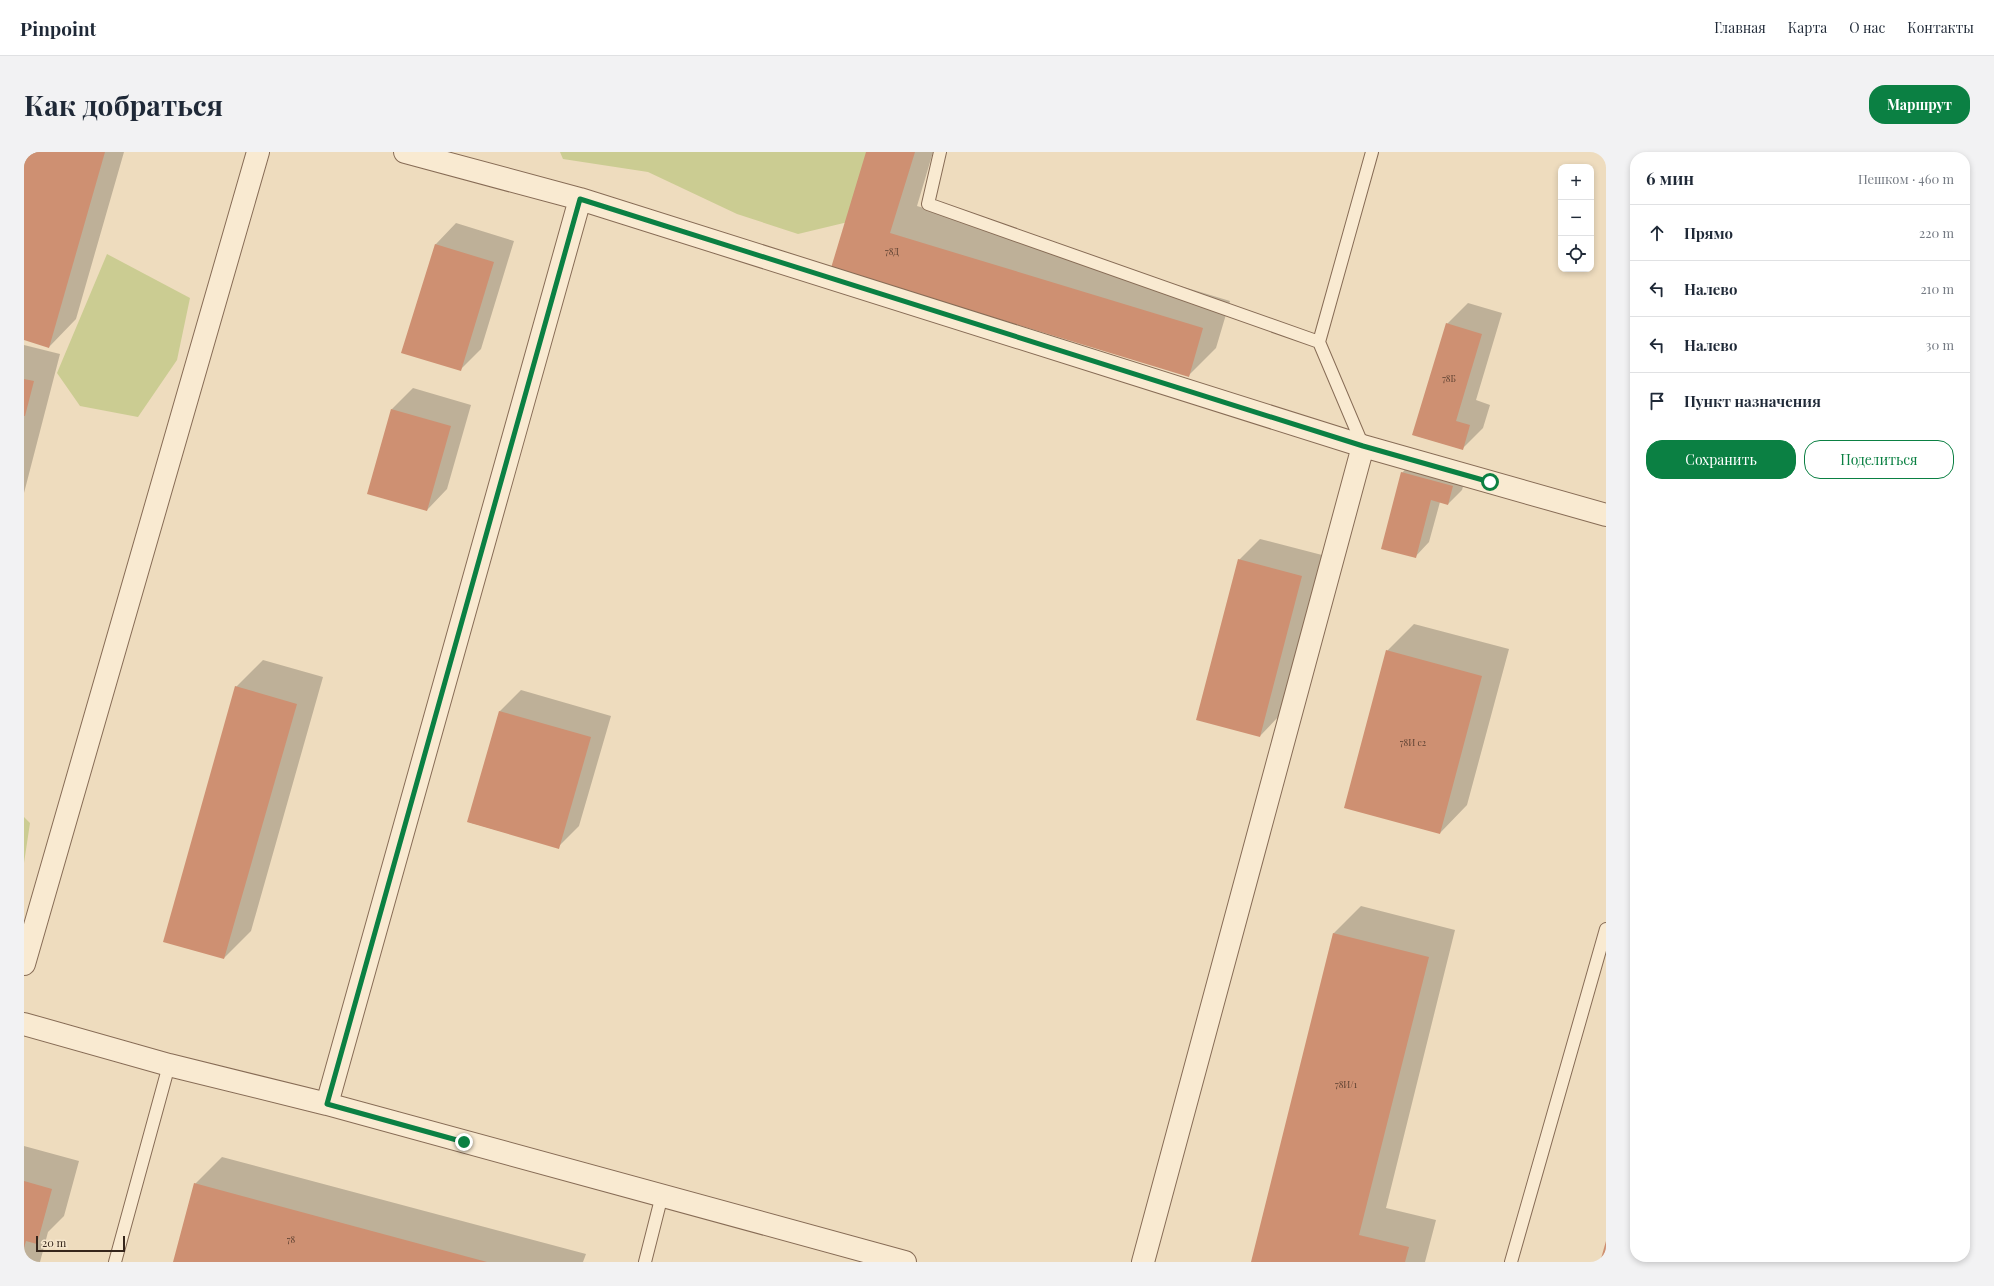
<!DOCTYPE html>
<html lang="ru">
<head>
<meta charset="utf-8">
<style>
  :root { --surface:#fff; --page:#f2f2f3; --text:#1f2937; --muted:#747a83; --line:#e0e1e3; --accent:#0b8043 }
  body { margin:0; font-family:"Playfair Display",serif; background:var(--page); color:var(--text) }
  .controls { position:absolute; right:12px; top:12px; display:grid; overflow:hidden; border-radius:8px; box-shadow:0 2px 6px #0003 }
  .controls button { width:36px; height:36px; display:grid; place-items:center; padding:0; border:0; border-bottom:1px solid var(--line); background:var(--surface); color:var(--text); font:20px sans-serif }
  .scale { position:absolute; left:12px; bottom:10px; width:89px; box-sizing:border-box; padding-left:4px; border:2px solid #36261b; border-top:0; font-size:11px; line-height:14px; white-space:nowrap; color:#36261b; -webkit-text-stroke:3px #f6e7cd; paint-order:stroke }
  .stop { position:absolute; width:12px; height:12px; margin:-9px; border:3px solid #0b8043; border-radius:50%; background:#fff }
  .stop.end { background:#0b8043; border-color:#fff; box-shadow:0 1px 4px #0008 }
  .list { margin:0; padding:0; list-style:none }
  h2 { display:flex; justify-content:space-between; align-items:center; height:52px; margin:0; padding:0 16px; font-size:17px }
  h2 small { font-size:13px; font-weight:400; color:var(--muted) }
  .list li { display:grid; grid-template-columns:26px 1fr auto; gap:12px; align-items:center; box-sizing:border-box; height:56px; padding:0 16px; border-top:1px solid var(--line) }
  .list b { display:block; font-size:15px; white-space:nowrap }
  .list em { font-size:13px; font-style:normal; color:var(--muted) }
  .actions { display:flex; gap:8px; padding:12px 16px }
  .actions a { flex:1; padding:9px 0; border:1px solid var(--accent); border-radius:16px; text-align:center; font-size:14px; color:var(--accent) }
  .actions .main { background:var(--accent); color:#fff }
  .icon { flex:none; width:22px; height:22px; fill:none; stroke:currentColor; stroke-width:2; stroke-linecap:round; stroke-linejoin:round }
  .map { position:relative; flex:none; width:1582px; height:1110px; overflow:hidden; border-radius:16px }
  header { display:flex; align-items:center; gap:24px; box-sizing:border-box; height:56px; padding:0 20px; background:var(--surface); border-bottom:1px solid var(--line) }
  header strong { font-size:19px }
  nav { display:flex; gap:22px; margin-inline-start:auto; font-size:14px }
  .intro { display:flex; align-items:center; justify-content:space-between; box-sizing:border-box; height:96px; padding:0 24px }
  h1 { margin:0; font-size:28px }
  .button { padding:10px 18px; border-radius:16px; background:var(--accent); color:#fff; font-size:14px; font-weight:700 }
  main { display:flex; gap:24px; padding:0 24px }
  aside { flex:1; background:var(--surface); border-radius:16px; box-shadow:0 2px 6px #0003 }
  .map>svg:first-child { display:block }
  .green { fill:#cbcc92 }
  .shadow { fill:#0003 }
  .building { fill:#ce9072 }
  .lines { fill:none; stroke-linecap:round; stroke-linejoin:round }
  .service-casing { stroke:#876c56; stroke-width:14 }
  .minor-casing { stroke:#876c56; stroke-width:24 }
  .service { stroke:#f9ead1; stroke-width:12 }
  .minor { stroke:#f9ead1; stroke-width:22 }
  .route { stroke:#0b8043; stroke-width:5 }
  .labels { text-anchor:middle; dominant-baseline:central; stroke-width:3.5; stroke-linejoin:round; paint-order:stroke }
  .number-label { font-size:9px; fill:#5c4031 }
</style>
</head>
<body>
<header>
<strong>Pinpoint</strong>
<nav><a>Главная</a><a>Карта</a><a>О нас</a><a>Контакты</a></nav>
</header>
<div class="intro"><h1>Как добраться</h1><a class="button">Маршрут</a></div>
<main>
<div class="map">
<svg width="1582" height="1110" viewBox="0 0 1582 1110">
  <rect width="100%" height="100%" fill="#eedcbe"/>
  <path class="green" d="M536 0H856L824 70 774 82 713 62 624 20 539 7Z
    M83 102 166 146 153 208 114 265 56 254 33 221Z
    M0 665 6 671 0 711Z"/>
  <path class="shadow" d="M0 0H100L52 167 25 195 0 187Z
    M843 0H909L893 54 1206 149 1192 196 1165 223 809 116Z
    M432 71 490 89 457 197 436 218 379 200 412 92Z
    M1444 151 1478 161 1452 248 1466 253 1459 276 1438 297 1390 283 1423 172Z
    M0 193 36 202 0 341Z
    M389 236 447 253 423 337 403 358 368 257Z
    M1392 306 1443 320 1438 338 1424 352 1416 350 1405 390 1391 405 1378 321Z
    M1236 387 1298 403 1256 563 1236 584 1215 408Z
    M1390 472 1485 497 1443 653 1416 681 1363 499Z
    M239 508 299 525 227 779 200 806 212 535Z
    M497 538 587 564 555 674 534 695 444 670 476 559Z
    M1337 754 1431 778 1362 1056 1412 1068 1401 1110H1228L1310 781Z
    M0 994 55 1009 40 1064 24 1080 16 1110H0Z
    M198 1005 562 1102 559 1110H151L171 1032Z"/>
  <path class="building" d="M0 0H81L25 196 0 188Z
    M842 0H891L866 81 1179 176 1165 225 807 116Z
    M411 92 470 110 437 219 377 201Z
    M1422 171 1458 182 1432 269 1446 273 1439 298 1388 283Z
    M0 227 10 229 1 264H0Z
    M367 257 427 274 403 359 343 342Z
    M1377 320 1429 334 1424 353 1407 348 1392 406 1357 397Z
    M1214 407 1278 424 1236 585 1172 568Z
    M1362 498 1458 524 1416 682 1320 656Z
    M211 534 273 552 200 807 139 790Z
    M475 559 567 585 535 697 443 670Z
    M1309 781 1405 805 1335 1083 1385 1095 1381 1110H1227Z
    M0 1029 28 1037 13 1092 2 1089 0 1096Z
    M170 1031 463 1110H149Z
    M1582 1089V1110H1576Z"/>
  <g class="lines">
    <g class="service-casing">
      <path id="service" d="M916 0 904 52 1295 190
        M1339 294 1295 190 1348 0
        M91 1110 145 913
        M621 1110 638 1043
        M1487 1110 1582 777"/>
    </g>
    <g class="minor-casing">
      <path id="minor" d="M381 0 556 47 1339 294 1582 363
        M0 812 234 0
        M0 872 145 913 303 952 881 1110
        M303 952 556 47
        M1119 1110 1339 294"/>
    </g>
    <use href="#service" class="service"/>
    <use href="#minor" class="minor"/>
  </g>
  <g class="lines">
    <path class="route" d="M440 990 303 952 556 47 1339 294 1466 330"/>
  </g>
  <g class="labels">
    <g class="number-label">
      <text x="868" y="99">78Д</text>
      <text x="1425" y="226">78Б</text>
      <text x="1389" y="590">78И с2</text>
      <text x="1322" y="932">78И/1</text>
      <text x="267" y="1087">78</text>
    </g>
  </g>
</svg>
<div class="controls">
<button>+</button>
<button>−</button>
<button><svg class="icon" aria-label="locate" viewBox="0 0 24 24"><circle cx="12" cy="12" r="6"/><path d="M12 2v4M12 18v4M2 12h4M18 12h4"/></svg></button>
</div>
<div class="scale">20 m</div>
<div class="stop" style="left:1466px;top:330px"></div>
<div class="stop end" style="left:440px;top:990px"></div>
</div>
<aside>
<h2>6 мин<small>Пешком · 460 m</small></h2>
<ul class="list">
<li><svg class="icon" aria-label="ahead" viewBox="0 0 24 24"><path d="M12 20V5M6 11l6-6 6 6"/></svg><div><b>Прямо</b></div><em>220 m</em></li>
<li><svg class="icon" aria-label="left" viewBox="0 0 24 24"><path d="M17 20v-9H6M10 6l-5 5 5 5"/></svg><div><b>Налево</b></div><em>210 m</em></li>
<li><svg class="icon" aria-label="left" viewBox="0 0 24 24"><path d="M17 20v-9H6M10 6l-5 5 5 5"/></svg><div><b>Налево</b></div><em>30 m</em></li>
<li><svg class="icon" aria-label="arrive" viewBox="0 0 24 24"><path d="M6 21V4h12l-3 4 3 4H6"/></svg><div><b>Пункт назначения</b></div></li>
</ul>
<div class="actions"><a class="main">Сохранить</a><a>Поделиться</a></div>
</aside>
</main>
</body>
</html>
